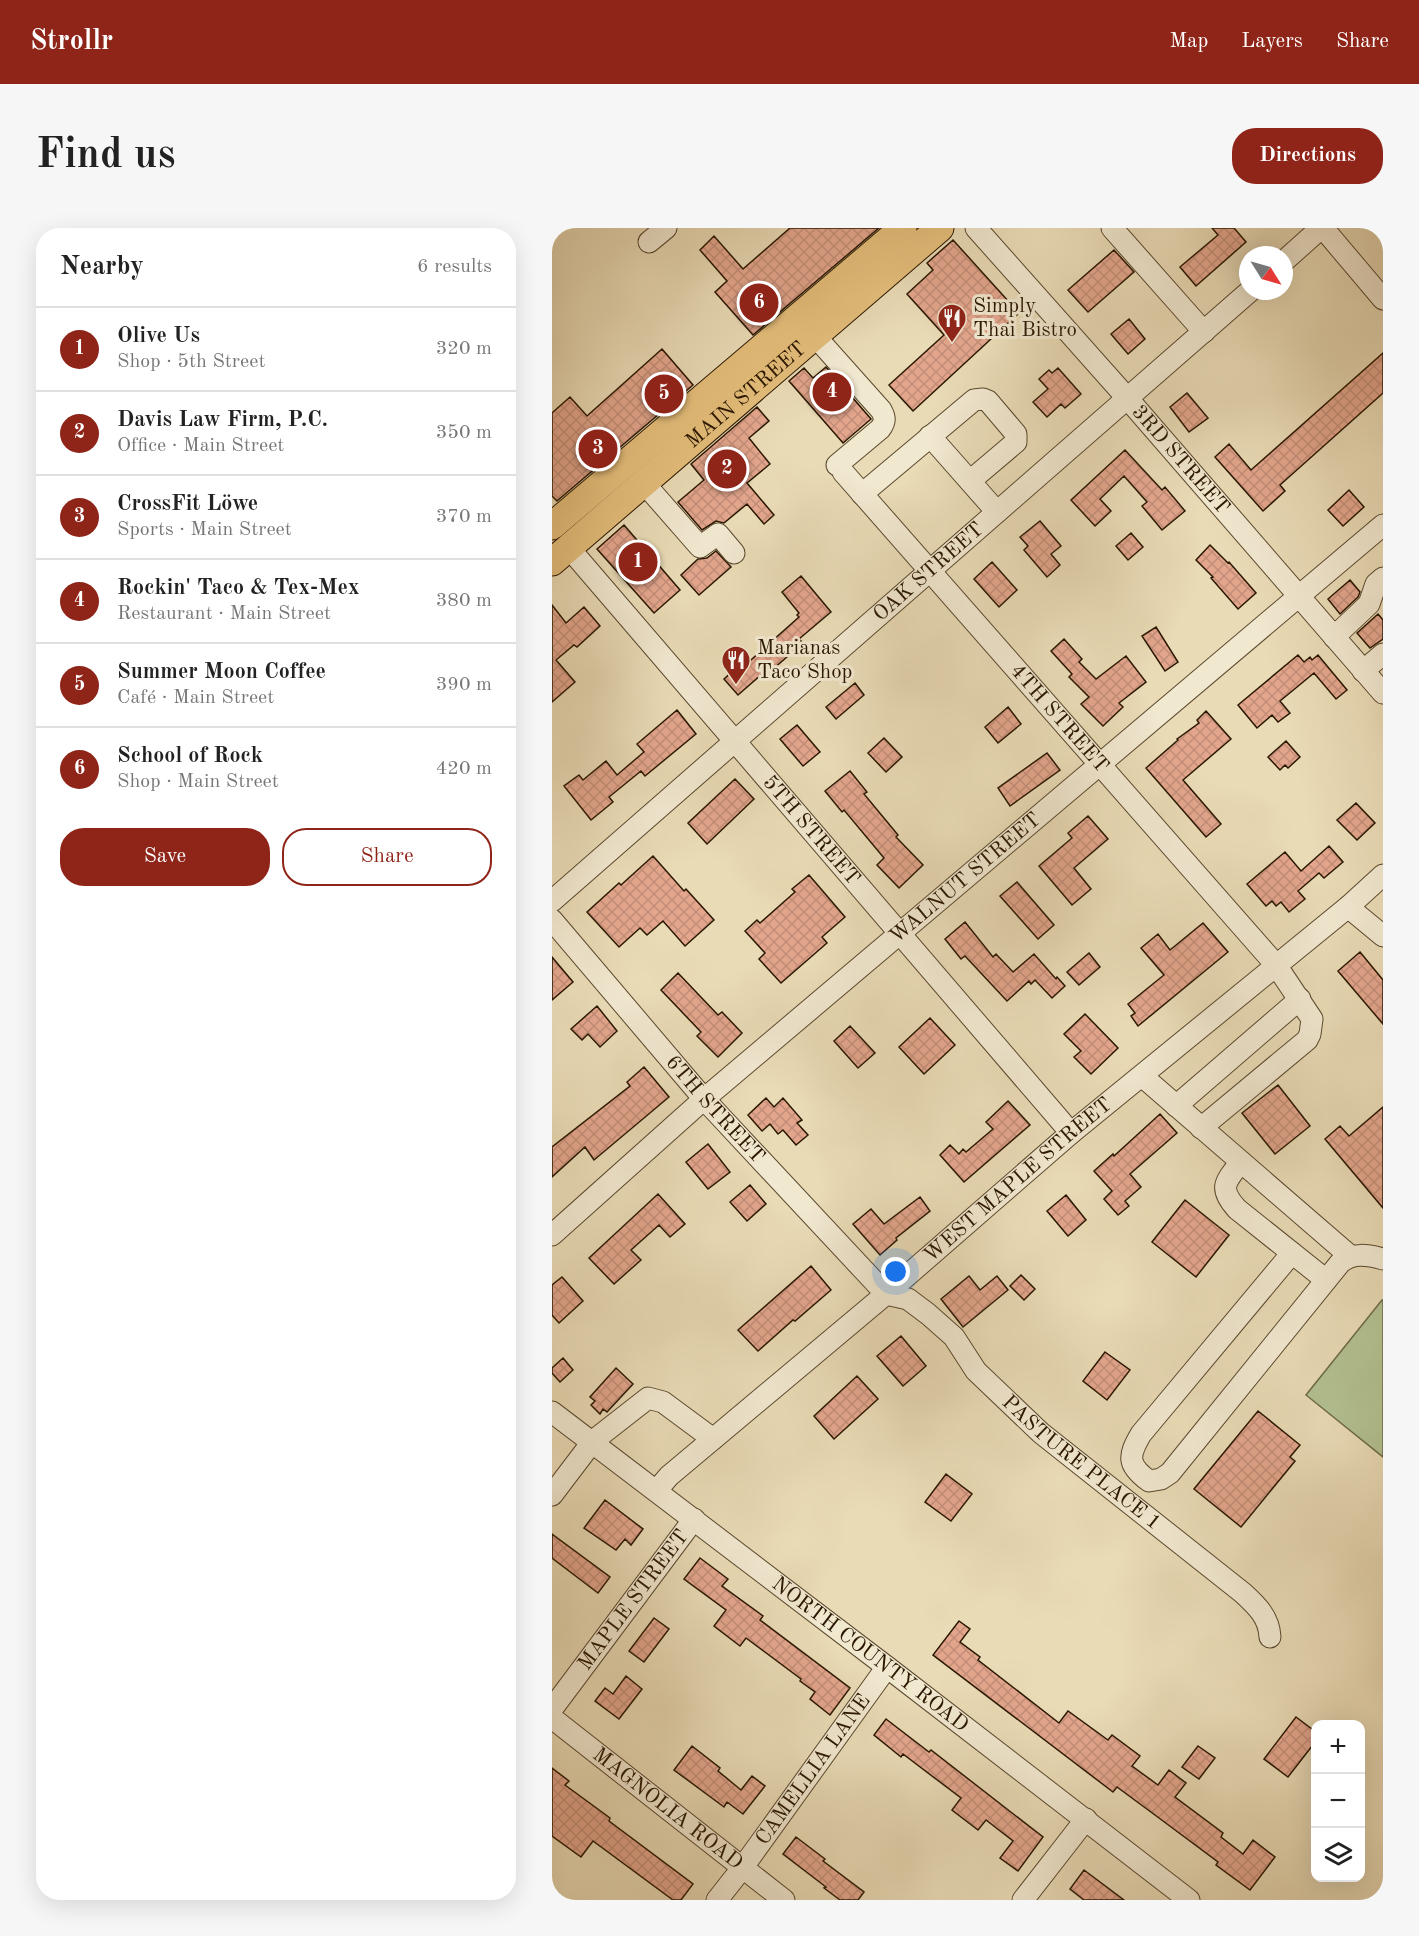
<!DOCTYPE html>
<html lang="en">
<head>
<meta charset="utf-8">
<style>
  :root { --surface:#fff; --page:#f6f6f6; --text:#222; --muted:#767676; --line:#e0e0e0; --accent:#8f2418 }
  body { margin:0; font-family:"Old Standard TT",serif; background:var(--page); color:var(--text) }
  .controls { position:absolute; right:18px; bottom:18px; display:grid; overflow:hidden; border-radius:12px; box-shadow:0 6px 24px #0002 }
  .controls button { width:54px; height:54px; display:grid; place-items:center; padding:0; border:0; border-bottom:2px solid var(--line); background:var(--surface); color:var(--text); font:30px sans-serif }
  .compass { position:absolute; left:687px; top:18px; width:54px; height:54px; border-radius:50%; background:var(--surface); box-shadow:0 6px 24px #0002; rotate:127deg }
  .you { position:absolute; left:344px; top:1044px; width:21px; height:21px; margin:-15px; border:4px solid #fff; border-radius:50%; background:#1a73e8; box-shadow:0 0 0 9px #1a73e833 }
  .badge { display:grid; place-items:center; width:39px; height:39px; border-radius:50%; background:var(--accent); color:#fff; font-size:20px; font-weight:700 }
  .pin { position:absolute; translate:-50% -50%; border:3px solid #fff; box-shadow:0 2px 6px #0006 }
  .list { margin:0; padding:0; list-style:none }
  h2 { display:flex; justify-content:space-between; align-items:center; height:78px; margin:0; padding:0 24px; font-size:26px }
  h2 small { font-size:20px; font-weight:400; color:var(--muted) }
  .list li { display:grid; grid-template-columns:39px 1fr auto; gap:18px; align-items:center; box-sizing:border-box; height:84px; padding:0 24px; border-top:2px solid var(--line) }
  .list b { display:block; font-size:22px; white-space:nowrap }
  .list p { margin:0; font-size:20px; white-space:nowrap; color:var(--muted) }
  .list em { font-size:20px; font-style:normal; color:var(--muted) }
  .actions { display:flex; gap:12px; padding:18px 24px }
  .actions a { flex:1; padding:14px 0; border:2px solid var(--accent); border-radius:24px; text-align:center; font-size:21px; color:var(--accent) }
  .actions .main { background:var(--accent); color:#fff }
  .icon { flex:none; width:33px; height:33px; fill:none; stroke:currentColor; stroke-width:2; stroke-linecap:round; stroke-linejoin:round }
  .map { position:relative; flex:none; width:831px; height:1672px; overflow:hidden; border-radius:24px }
  header { display:flex; align-items:center; gap:36px; box-sizing:border-box; height:84px; padding:0 30px; background:var(--accent); color:#fff }
  header strong { font-size:28px }
  nav { display:flex; gap:33px; margin-inline-start:auto; font-size:21px }
  .intro { display:flex; align-items:center; justify-content:space-between; box-sizing:border-box; height:144px; padding:0 36px }
  h1 { margin:0; font-size:42px }
  .button { padding:15px 27px; border-radius:24px; background:var(--accent); color:#fff; font-size:21px; font-weight:700 }
  main { display:flex; gap:36px; padding:0 36px }
  aside { flex:1; background:var(--surface); border-radius:24px; box-shadow:0 6px 24px #0002 }
  .map>svg:first-child { display:block }
  .green { fill:#b3c191; stroke:#6e6c48; stroke-width:1.5 }
  .building { fill:url(#building-cross-hatch); stroke:#2a1700; stroke-width:1.5 }
  .lines { fill:none; stroke-linecap:round; stroke-linejoin:round }
  .minor-casing { stroke:#5a482e; stroke-width:23 }
  .major-casing { stroke:#2a1700; stroke-width:29 }
  .minor { stroke:#f1e8d0; stroke-width:21 }
  .major { stroke:#e4be7b; stroke-width:27 }
  .labels { text-anchor:middle; dominant-baseline:central; stroke-width:6; stroke-linejoin:round; paint-order:stroke }
  .poi-label { font-size:21px; fill:#2a1700; stroke:#f1e8d0; text-anchor:start }
  .street-label { font-size:21px; fill:#2a1700; stroke:#f1e8d0 }
</style>
</head>
<body>
<header>
<strong>Strollr</strong>
<nav><a>Map</a><a>Layers</a><a>Share</a></nav>
</header>
<div class="intro"><h1>Find us</h1><a class="button">Directions</a></div>
<main>
<aside>
<h2>Nearby<small>6 results</small></h2>
<ul class="list">
<li><span class="badge">1</span><div><b>Olive Us</b><p>Shop · 5th Street</p></div><em>320 m</em></li>
<li><span class="badge">2</span><div><b>Davis Law Firm, P.C.</b><p>Office · Main Street</p></div><em>350 m</em></li>
<li><span class="badge">3</span><div><b>CrossFit Löwe</b><p>Sports · Main Street</p></div><em>370 m</em></li>
<li><span class="badge">4</span><div><b>Rockin' Taco &amp; Tex-Mex</b><p>Restaurant · Main Street</p></div><em>380 m</em></li>
<li><span class="badge">5</span><div><b>Summer Moon Coffee</b><p>Café · Main Street</p></div><em>390 m</em></li>
<li><span class="badge">6</span><div><b>School of Rock</b><p>Shop · Main Street</p></div><em>420 m</em></li>
</ul>
<div class="actions"><a class="main">Save</a><a>Share</a></div>
</aside>
<div class="map">
<svg width="831" height="1672" viewBox="0 0 831 1672">
  <defs>
    <pattern id="building-cross-hatch" width="8" height="8" patternUnits="userSpaceOnUse" patternTransform="scale(1.5)"><rect width="8" height="8" fill="#e3a68d"/><path d="M0 0l8 8M0 8l8-8" fill="none" stroke="#c38e78"/></pattern>
  </defs>
  <rect width="100%" height="100%" fill="#e9dbb6"/>
  <filter id="stains"><feTurbulence type="fractalNoise" baseFrequency=".00333" numOctaves="4"/><feColorMatrix values="0 0 0 0 .2 0 0 0 0 .09 0 0 0 0 .02 0 0 0 .5 -.17"/></filter>
  <radialGradient id="worn" r=".72"><stop offset=".6" stop-color="#630" stop-opacity="0"/><stop offset="1" stop-color="#630" stop-opacity=".3"/></radialGradient>
  <path class="green" d="M830 1072H831V1229L754 1167Z"/>
  <path class="building" d="M238 0H327L201 107 163 64 175 53 148 22 162 8 191 41Z
    M660 0H682L694 14 644 58 628 39 666 7Z
    M401 12 467 85 361 183 337 157 392 107 355 66 381 42 375 35Z
    M562 22 582 44 536 84 516 62Z
    M577 91 593 111 576 126 559 106Z
    M110 121 141 157 5 273 0 268V185L18 169 35 188Z
    M831 125V165L728 257 733 263 711 283 663 229 677 216 699 242Z
    M274 139 319 191 291 215 237 153 252 140 261 150Z
    M506 140 529 166 513 180 509 176 495 189 481 174 496 161 487 151 497 142 500 145Z
    M635 165 656 190 637 204 618 179Z
    M205 179 217 193 197 210 218 236 195 255 222 287 212 296 195 276 172 295 164 293 150 302 126 274 152 252 139 236Z
    M573 222 610 262 613 259 633 283 610 302 590 278 595 274 572 248 548 271 559 283 543 298 519 272Z
    M797 262 812 279 791 298 776 282Z
    M488 293 509 318 499 326 508 337 495 349 472 322 476 318 468 309Z
    M72 297 128 362 102 385 45 321Z
    M579 305 591 319 576 332 564 318Z
    M658 317 676 335 677 334 704 365 686 381 659 350 661 349 644 332Z
    M164 323 179 339 147 367 129 347 146 331 155 330Z
    M440 334 465 362 447 379 422 351Z
    M249 348 279 384 247 411 251 415 221 441 218 439 186 467 172 451 187 437 190 440 247 389 245 387 247 385 230 364Z
    M798 352 808 364 806 369 788 386 776 371Z
    M0 377 14 395 32 379 48 398 25 419 22 417 4 432 23 454 0 474Z
    M826 386 831 392V411L818 420 805 405Z
    M604 399 626 434 613 443 590 408Z
    M512 411 530 431 527 434 544 451 574 428 594 454 567 475 571 479 551 498 529 476 537 469 517 449 520 446 499 423Z
    M746 427 752 434 758 429 760 432 766 427 795 462 784 471 762 445 728 473 738 485 726 494 720 487 705 500 686 477Z
    M303 455 312 467 284 491 274 479Z
    M456 479 469 496 446 515 433 499Z
    M125 482 144 506 93 548 89 543 57 569 61 574 39 592 12 558 27 547 31 552 54 533 65 547 92 524 85 516Z
    M654 483 679 511 631 552 669 596 654 609 594 540 626 512 625 511 647 495 645 492Z
    M245 497 268 524 251 538 228 511Z
    M332 510 350 529 334 544 316 525Z
    M734 513 748 529 736 540 733 537 728 542 716 529Z
    M495 525 508 542 458 578 446 560Z
    M298 543 315 564 312 566 346 607 344 609 371 637 347 660 325 637 332 630 292 582 290 584 273 563Z
    M183 551 202 571 155 616 136 595Z
    M804 575 823 595 805 612 785 592Z
    M536 588 556 611 522 640 539 661 520 677 487 638 520 610 516 605Z
    M777 618 791 634 772 650 767 645 746 663 753 671 737 684 729 674 724 678 720 673 714 678 695 656 733 624 749 643Z
    M101 628 132 663 134 661 162 692 133 718 111 693 95 707 88 700 67 719 35 684 67 655 69 657Z
    M257 647 293 689 270 709 275 715 229 755 207 731 213 725 193 703 205 692 208 695 243 664 240 661Z
    M465 654 502 697 486 711 448 668Z
    M413 694 441 729 444 726 461 744 482 726 504 751 505 749 513 758 500 770 483 752 479 756 477 753 455 773 413 728 409 731 393 711Z
    M651 695 676 724 586 798 579 788 583 785 576 776 612 747 589 720 606 706 618 722Z
    M808 724 831 752V796L786 743Z
    M537 725 548 739 527 757 515 744Z
    M0 729 21 754 0 772Z
    M126 745 166 787 170 784 190 805 166 829 145 808 149 804 109 762Z
    M45 778 65 803 48 819 36 806 30 812 19 801Z
    M533 786 566 820 539 846 522 829 529 823 512 806Z
    M378 790 403 817 372 846 347 819Z
    M298 798 323 825 306 840 282 813Z
    M92 839 117 869 42 932 33 919 0 949V919L78 858 75 854Z
    M726 857 758 898 723 926 690 885Z
    M214 870 222 879 231 870 250 892 245 895 256 907 244 917 231 902 226 906 218 896 210 903 196 887Z
    M456 873 478 897 412 954 388 927 398 917 407 926 411 921 414 924 441 901 434 894Z
    M831 879V980L773 911 788 898 797 908Z
    M608 886 625 905 578 946 589 959 573 973 577 978 566 987 552 971 560 963 542 943 561 926 562 928Z
    M156 916 178 944 156 961 134 934Z
    M198 957 214 976 195 993 178 974Z
    M106 966 133 996 118 1009 107 997 79 1022 89 1032 62 1056 37 1030Z
    M514 967 534 992 516 1008 495 983Z
    M368 969 378 983 344 1010 345 1012 328 1027 301 996 319 981 332 996Z
    M633 972 677 1007 644 1049 600 1014Z
    M259 1038 279 1062 243 1093 241 1092 206 1123 186 1102Z
    M469 1047 483 1061 472 1072 458 1058Z
    M417 1048 428 1062 445 1048 456 1062 411 1099 389 1071Z
    M10 1049 31 1073 7 1095 0 1087V1057Z
    M349 1108 374 1138 351 1158 325 1128Z
    M553 1124 578 1142 555 1172 531 1153Z
    M11 1130 21 1142 8 1154 0 1145V1140Z
    M64 1140 81 1156 55 1184 51 1181 48 1186 39 1177 43 1173 38 1169Z
    M305 1148 326 1171 282 1211 262 1188Z
    M706 1183 748 1217 738 1229 743 1233 689 1299 642 1261Z
    M394 1246 420 1266 399 1293 373 1274Z
    M53 1272 91 1301 79 1317 73 1311 64 1322 32 1300Z
    M0 1306 58 1349 46 1365 0 1330Z
    M148 1330 176 1351 170 1358 211 1388 208 1392 298 1460 278 1487 258 1471 263 1464 248 1453 249 1451 194 1410 188 1418 162 1398 174 1382 132 1351Z
    M102 1390 117 1401 92 1434 77 1423Z
    M407 1393 418 1401 408 1414 428 1429 426 1432 507 1495 516 1483 556 1512 560 1507 588 1528 580 1538 606 1557 617 1542 634 1555 623 1569 671 1605 669 1609 691 1626 701 1612 723 1629 698 1662 664 1637 666 1634 607 1590 565 1559 561 1564 381 1427Z
    M74 1448 90 1461 67 1491 43 1473 53 1460 61 1466Z
    M744 1489 764 1504V1513L736 1549 712 1531Z
    M334 1491 377 1524 379 1522 491 1609 466 1643 448 1630 461 1613 434 1592 426 1602 400 1582 409 1570 351 1526 349 1529 322 1507Z
    M140 1518 168 1540 166 1543 189 1562 200 1548 213 1558 191 1586 175 1574 172 1579 122 1542Z
    M646 1518 663 1530 647 1551 630 1539Z
    M0 1540 17 1553 13 1557 58 1590 57 1593 141 1656 129 1672H121L41 1613 29 1629 0 1608Z
    M244 1609 273 1631 271 1633 312 1664 306 1672H288L272 1660 274 1659 231 1626Z
    M532 1642 572 1672H532L518 1661Z"/>
  <g class="lines">
    <g class="minor-casing">
      <g id="minor">
        <path id="s1" d="M424 0 576 171 831 465"/>
        <path d="M560 0 652 104"/>
        <path d="M771 0 831 71"/>
        <path d="M97 14 114 0"/>
        <path d="M732 33 769 0"/>
        <path d="M263 108 329 182C333 189 334 193 328 201L285 237"/>
        <path d="M378 208 445 284"/>
        <path id="s2" d="M291 244 724 737 760 791 758 806 755 812 649 900"/>
        <path d="M92 255 148 319 166 306 182 325"/>
        <path d="M310 266 422 172 431 171 436 173 464 206V214L418 253"/>
        <path id="s3" d="M17 320 519 905"/>
        <path d="M782 409 817 376 824 356 831 350"/>
        <path d="M811 443 831 426"/>
        <path id="s4" d="M0 673 698 63"/>
        <path d="M796 679 831 708"/>
        <path id="s5" d="M0 692 152 871 334 1066 356 1071 376 1086 402 1109 424 1143 489 1205 691 1365C705 1378 717 1389 718 1409"/>
        <path d="M590 848 798 1028"/>
        <path d="M624 878 748 771"/>
        <path d="M689 934C673 954 666 960 685 981L774 1052"/>
        <path id="s6" d="M0 1007 152 871 831 297"/>
        <path d="M740 1025 589 1206C576 1228 575 1237 597 1253L609 1251 618 1245 788 1035C801 1024 816 1027 831 1031"/>
        <path id="s7" d="M0 1184 335 1439 637 1672"/>
        <path id="s8" d="M105 1262 117 1248 334 1066 519 905 796 679 831 647"/>
        <path d="M0 1267 41 1213 96 1170 111 1174 161 1211"/>
        <path id="s9" d="M0 1481 142 1291"/>
        <path id="s10" d="M0 1490 232 1672"/>
        <path id="s11" d="M165 1672 191 1639 335 1439"/>
        <path d="M471 1672 534 1591"/>
      </g>
    </g>
    <g class="major-casing">
      <g id="major">
        <path d="M0 298 351 0"/>
        <path id="s12" d="M0 334 388 0"/>
      </g>
    </g>
    <use href="#minor" class="minor"/>
    <use href="#major" class="major"/>
  </g>
  <defs>
    <g id="restaurant-pin" transform="scale(1.5)"><path d="M0 17L-7.5 6A9.5 9.5 0 1 1 7.5 6Z" fill="#8f2418" stroke="#f1e8d0"/><path d="M-5-6h1v4h1v-4h1v4h1v-4h1v5L-1.5 .5V6h-2V.5L-5-1ZM5-6V6H3V1.5H1.5Q1.5-4 5-6Z" fill="#fff"/></g>
  </defs>
  <g fill-rule="evenodd">
    <use href="#restaurant-pin" x="400" y="90"/>
    <use href="#restaurant-pin" x="184" y="432"/>
  </g>
  <g class="labels">
    <g class="poi-label">
      <text x="421" y="78">Simply<tspan x="421" dy="24">Thai Bistro</tspan></text>
      <text x="205" y="420">Marianas<tspan x="205" dy="24">Taco Shop</tspan></text>
    </g>
    <g class="street-label">
      <text stroke="none"><textPath href="#s12" startOffset="256">MAIN STREET</textPath></text>
      <text stroke="none"><textPath href="#s1" startOffset="309">3RD STREET</textPath></text>
      <text stroke="none"><textPath href="#s4" startOffset="500">OAK STREET</textPath></text>
      <text stroke="none"><textPath href="#s2" startOffset="328">4TH STREET</textPath></text>
      <text stroke="none"><textPath href="#s3" startOffset="372">5TH STREET</textPath></text>
      <text stroke="none"><textPath href="#s6" startOffset="546">WALNUT STREET</textPath></text>
      <text stroke="none"><textPath href="#s5" startOffset="250">6TH STREET</textPath></text>
      <text stroke="none"><textPath href="#s8" startOffset="476">WEST MAPLE STREET</textPath></text>
      <text stroke="none"><textPath href="#s5" startOffset="764">PASTURE PLACE 1</textPath></text>
      <text stroke="none"><textPath href="#s9" startOffset="136">MAPLE STREET</textPath></text>
      <text stroke="none"><textPath href="#s7" startOffset="400">NORTH COUNTY ROAD</textPath></text>
      <text stroke="none"><textPath href="#s11" startOffset="162">CAMELLIA LANE</textPath></text>
      <text stroke="none"><textPath href="#s10" startOffset="147">MAGNOLIA ROAD</textPath></text>
    </g>
  </g>
  <rect width="100%" height="100%" filter="url(#stains)"/>
  <rect width="100%" height="100%" fill="url(#worn)"/>
</svg>
<div class="controls">
<button>+</button>
<button>−</button>
<button><svg class="icon" aria-label="layers" viewBox="0 0 24 24"><path d="M12 4l9 5-9 5-9-5zM3 14l9 5 9-5"/></svg></button>
</div>
<svg class="compass" viewBox="-18 -18 36 36"><path d="M0-13l5 13h-10z" fill="#e53935"/><path d="M0 13l5-13h-10z" fill="#767676"/></svg>
<div class="you"></div>
<div class="pin badge" style="left:86px;top:334px">1</div>
<div class="pin badge" style="left:175px;top:241px">2</div>
<div class="pin badge" style="left:46px;top:221px">3</div>
<div class="pin badge" style="left:280px;top:164px">4</div>
<div class="pin badge" style="left:112px;top:166px">5</div>
<div class="pin badge" style="left:207px;top:75px">6</div>
</div>
</main>
</body>
</html>
